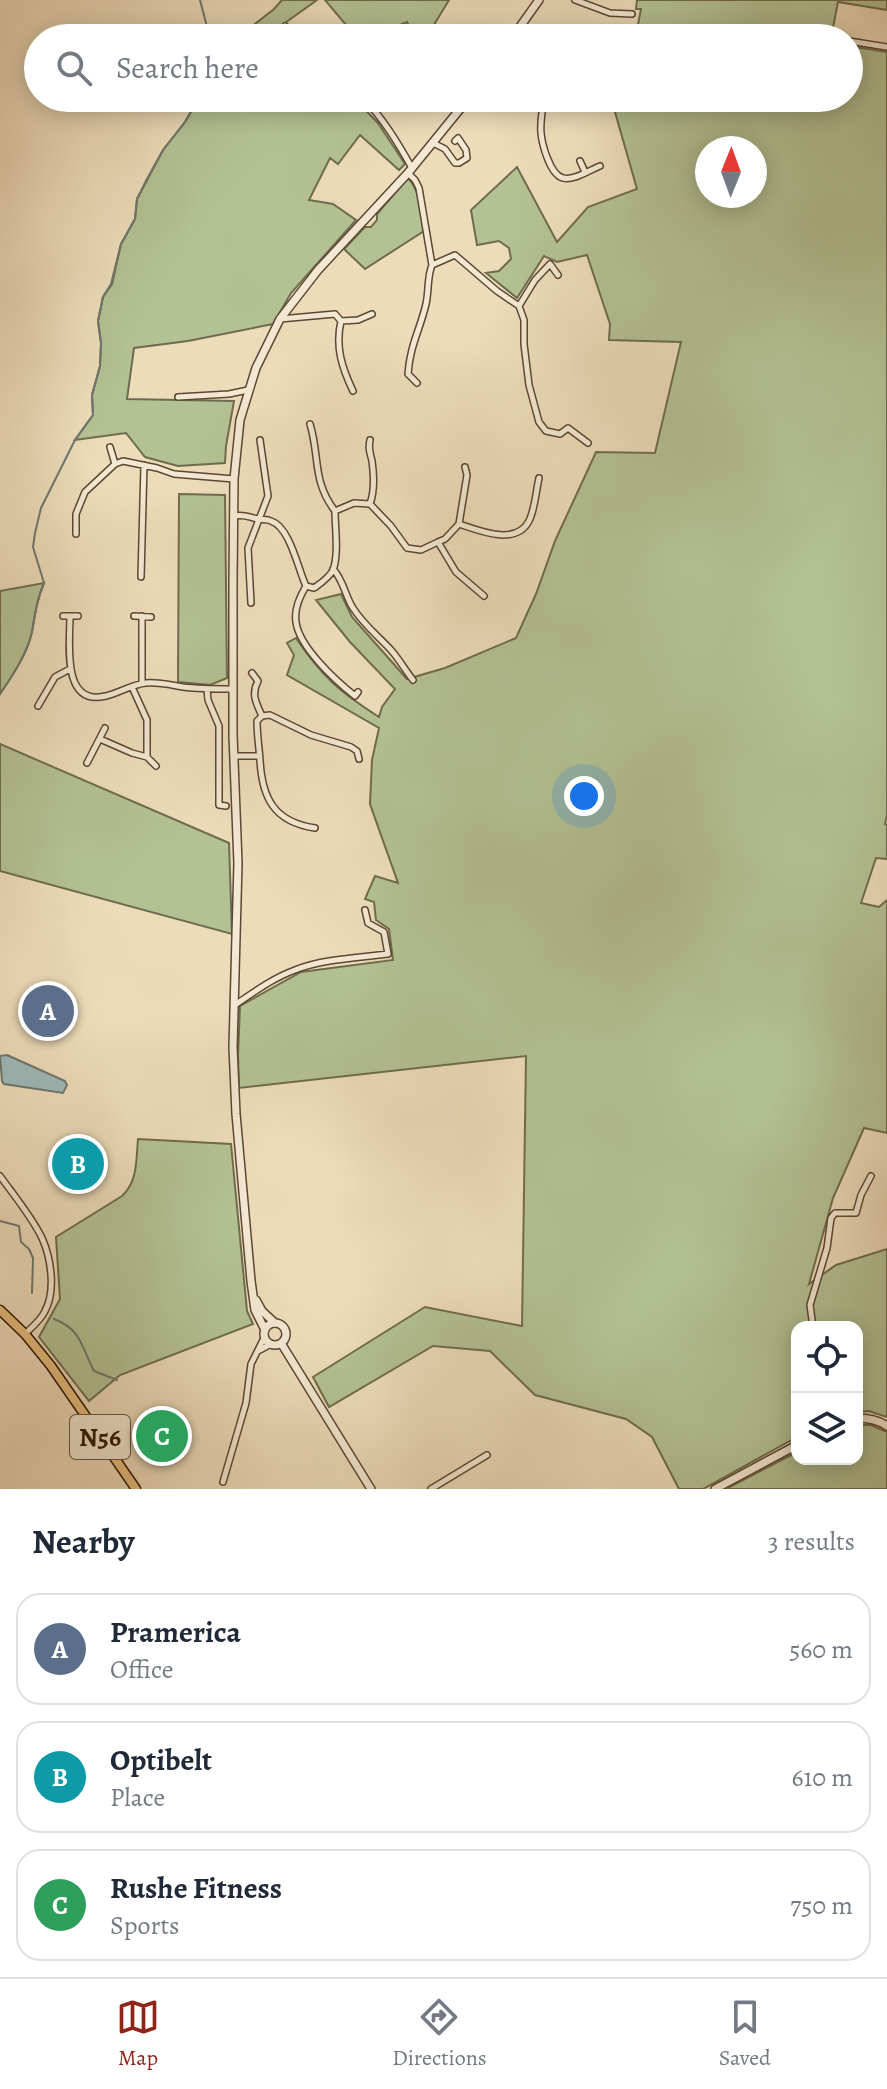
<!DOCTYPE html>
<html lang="en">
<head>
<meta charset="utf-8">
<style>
  :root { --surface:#fff; --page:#f6f6f7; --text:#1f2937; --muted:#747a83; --line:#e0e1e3; --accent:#8f2418 }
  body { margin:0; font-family:Alegreya,serif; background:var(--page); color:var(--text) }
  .controls { position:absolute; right:24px; bottom:24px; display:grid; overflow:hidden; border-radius:16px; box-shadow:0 4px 20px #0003 }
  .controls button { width:72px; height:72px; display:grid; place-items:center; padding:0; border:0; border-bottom:2px solid var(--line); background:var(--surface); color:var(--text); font:40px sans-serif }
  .compass { position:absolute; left:695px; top:136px; width:72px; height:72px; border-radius:50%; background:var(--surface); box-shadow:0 4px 20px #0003; rotate:1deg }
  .you { position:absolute; left:584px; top:796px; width:28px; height:28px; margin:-20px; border:6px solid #fff; border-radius:50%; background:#1a73e8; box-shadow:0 0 0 12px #1a73e833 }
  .badge { display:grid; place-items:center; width:52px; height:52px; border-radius:50%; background:var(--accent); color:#fff; font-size:26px; font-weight:700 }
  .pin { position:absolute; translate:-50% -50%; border:4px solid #fff; box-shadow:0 2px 8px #0006 }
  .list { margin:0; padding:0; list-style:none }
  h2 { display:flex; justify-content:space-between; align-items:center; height:104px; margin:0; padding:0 32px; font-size:34px }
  h2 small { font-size:26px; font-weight:400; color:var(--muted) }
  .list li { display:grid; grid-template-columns:52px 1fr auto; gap:24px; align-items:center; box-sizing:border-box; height:112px; margin:0 16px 16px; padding:0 16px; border:2px solid var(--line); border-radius:24px }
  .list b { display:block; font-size:30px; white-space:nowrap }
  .list p { margin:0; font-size:26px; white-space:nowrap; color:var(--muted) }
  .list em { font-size:26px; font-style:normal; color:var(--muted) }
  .icon { flex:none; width:44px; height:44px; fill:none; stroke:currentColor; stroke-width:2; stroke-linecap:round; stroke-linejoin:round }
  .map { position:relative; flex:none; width:887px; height:1489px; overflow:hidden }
  .search { position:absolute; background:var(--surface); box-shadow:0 4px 20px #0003; left:24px; right:24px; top:24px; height:88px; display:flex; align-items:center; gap:20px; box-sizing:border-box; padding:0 28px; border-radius:44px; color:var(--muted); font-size:30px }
  .sheet { height:488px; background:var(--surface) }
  nav { display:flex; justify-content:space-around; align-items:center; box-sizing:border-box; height:112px; border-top:2px solid var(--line); background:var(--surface); font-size:22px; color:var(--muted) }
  nav a { display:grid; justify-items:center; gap:4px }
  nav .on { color:var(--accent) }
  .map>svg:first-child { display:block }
  .green { fill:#b3c294; stroke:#6f6c4d; stroke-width:2; fill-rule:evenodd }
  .water { fill:#9db9b9; stroke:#6f7771; stroke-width:2 }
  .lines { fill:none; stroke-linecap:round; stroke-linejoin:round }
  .stream { stroke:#6f7771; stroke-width:2 }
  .minor-casing { stroke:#5c4733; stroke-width:8 }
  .tertiary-casing { stroke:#5c4733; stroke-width:10 }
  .primary-casing { stroke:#2b1506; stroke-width:11 }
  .minor { stroke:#f3e8d2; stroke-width:5 }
  .tertiary { stroke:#f3e8d2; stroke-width:7 }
  .primary { stroke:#e6be7d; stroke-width:8 }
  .labels { text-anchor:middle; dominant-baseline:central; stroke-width:6; stroke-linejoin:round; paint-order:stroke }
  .shield { fill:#f3e8d2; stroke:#675443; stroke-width:2 }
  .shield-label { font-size:26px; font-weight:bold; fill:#2b1506 }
</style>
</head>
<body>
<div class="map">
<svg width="887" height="1489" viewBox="0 0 887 1489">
  <rect width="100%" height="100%" fill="#eddcba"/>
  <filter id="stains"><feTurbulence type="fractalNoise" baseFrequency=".0025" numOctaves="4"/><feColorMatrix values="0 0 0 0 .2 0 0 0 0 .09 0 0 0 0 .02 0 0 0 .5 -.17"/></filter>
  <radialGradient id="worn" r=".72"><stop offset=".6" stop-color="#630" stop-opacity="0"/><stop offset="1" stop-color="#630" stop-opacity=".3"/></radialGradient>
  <path class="green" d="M282 0H317L278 28 289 38H237L274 9Z
    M325 0H449L426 38H415L407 22 368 38H357Z
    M637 0H887V10L838 2 831 38H644L636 35 641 9H636Z
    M849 46 887 52V815L885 824 887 825V859L876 858 861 903 879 907 887 900V1133L864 1128 833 1198 809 1284 836 1265 887 1249V1417L869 1411 857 1412V1327H797V1437L703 1489H679L652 1437 626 1419 535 1395 490 1351 433 1346 329 1407 313 1377 425 1307 522 1326 526 1056 239 1088 238 1056 240 1006 301 972 393 960 389 929 376 920 374 902 365 899 375 876 398 883 370 804 372 760 379 728 287 675 294 655 287 643 296 638C322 677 340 692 379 717L382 707 395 689 350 642 316 600 341 594 352 617 407 679 445 668 516 638 536 594 555 541 596 452 655 453 681 342 609 340 610 324 587 255 557 262 544 256 517 298 486 273 499 271 511 259 509 248 499 241 477 245 471 210 517 167 557 242 588 207 637 189 611 98H849ZM707 148H755V196H707Z
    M199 98H354L378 123 405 164 399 170 360 135 338 164 330 158 309 200 333 204 356 220 291 293 273 324 188 341 134 348 127 399 234 401 226 446 225 463 178 466 145 457 126 433 75 440 93 415 92 395 100 366 101 343 98 321 103 297 112 284 121 244 135 219 137 199 163 150 185 122Z
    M408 178C421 192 421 213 424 231L365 269 344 249 365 227H371L377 220V214Z
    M179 494 225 495 227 678 210 685 178 682Z
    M44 583C37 599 35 614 32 632 27 654 13 675 0 694V591Z
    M0 744 229 843 232 934 0 871Z
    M138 1139 231 1144 247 1311 253 1324 120 1375 89 1401 39 1337 60 1299 56 1237 122 1196C138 1181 136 1160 138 1139Z
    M857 1425H871L887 1432V1489H726L797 1452V1459H857Z"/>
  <path class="water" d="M7 1055 65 1081 67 1085 63 1093 4 1084 2 1081 0 1056Z"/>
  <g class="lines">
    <path class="stream" d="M200 0 210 38
      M0 694C13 675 27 654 32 632 35 614 37 599 44 583L33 547 35 533 41 508 75 440 93 415 92 395 100 366 101 343 98 321 103 297 111 284 121 244 135 219 137 199 147 179 163 150 185 122 199 98
      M0 1221 19 1226 21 1242 29 1249 33 1258 32 1293
      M54 1319C82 1330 81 1346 94 1371L117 1380"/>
    <g class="minor-casing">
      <path id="minor" d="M575 0 610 13 632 14
        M285 26 298 38
        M849 41 887 47
        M363 98C383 118 398 143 412 168
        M540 98 564 103
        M565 98 564 103 587 107
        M544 100C542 111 540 122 541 133 542 144 550 175 563 178 573 181 590 170 600 166
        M433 143 445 149 455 163H459L467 158 466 150 458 138 455 141
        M580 161 585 172
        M408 173 415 180 419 188 432 265 455 255 497 291 519 306 524 320V344L529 385 539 422 546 431 560 434 568 428 588 443
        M519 306 535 280 550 264 558 275
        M280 319 335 314 341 321C335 347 342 368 353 391
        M341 321 358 320 372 314
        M417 383 408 374C410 345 420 330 426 304 429 291 427 277 432 265
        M178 397 229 394 248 390
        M310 424C320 457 312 481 335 511L354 503 370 504
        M370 440C368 449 370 452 372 461 374 475 375 490 370 504L391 526 407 548 421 550 438 542
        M110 447 115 464
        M465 467 467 475 459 524C480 531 516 546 529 521 535 509 536 491 539 478
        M234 516C245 514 248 517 258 519 263 520 267 519 271 521 290 527 298 569 306 586L314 588C321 583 329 578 333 570 339 555 335 527 335 511
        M459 524 445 539 438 542 456 572 484 596
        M76 534V514L85 492 115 464 123 461 157 468 174 474 234 479
        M333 569C344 581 345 596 353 608 363 624 378 636 391 650 399 659 405 670 413 680
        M141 577 144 465
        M306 586C300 596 294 610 296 622 299 647 336 681 355 696L358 692
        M251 603 248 548 268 496 260 440
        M63 616H78
        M70 616C70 643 61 707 106 696 119 693 133 684 146 683 159 682 171 685 183 687 200 689 216 689 232 689
        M134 616 151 617
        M142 616V683
        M252 673 258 681C251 694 256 703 262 716
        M132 687 147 720V757
        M207 689 208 700 219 726V805L226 806
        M38 706 55 677 70 669
        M100 739 132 753 147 757 156 766
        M234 756H259
        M87 763 105 728
        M315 828C274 822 262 798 260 760 259 747 257 734 257 721L262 716 270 715 311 735 351 747 357 751 359 759
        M235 1005C254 992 273 978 295 970 323 959 357 958 388 954L384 932 368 923 365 910
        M0 1176C13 1194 32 1217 42 1238 51 1258 56 1291 45 1311 41 1320 32 1327 25 1334
        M813 1327 810 1305 827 1248 831 1218 835 1213H856L861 1195 871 1176
        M258 1351 271 1344
        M223 1482 246 1403 251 1364 265 1336
        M431 1489 487 1455"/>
    </g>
    <g class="tertiary-casing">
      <path id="tertiary" d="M512 38 539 0
        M256 1300 262 1311 275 1323
        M264 1334a11 11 0 1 1 22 0a11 11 0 1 1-22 0Z
        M265 1330 255 1310 251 1281 236 1114 233 1047 238 863 233 735V580L234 479 240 420 256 368 280 319 318 270 408 173 469 98
        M281 1343 371 1489
        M857 1418C868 1418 878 1420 887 1426
        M715 1489 797 1445"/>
    </g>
    <g class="primary-casing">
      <path id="primary" d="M0 1310 25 1334 51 1366 136 1489"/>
    </g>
    <use href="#minor" class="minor"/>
    <use href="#tertiary" class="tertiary"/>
    <use href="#primary" class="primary"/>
  </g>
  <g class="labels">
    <rect class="shield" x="70" y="1415" width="60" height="44" rx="6"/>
    <g class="shield-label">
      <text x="100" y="1437">N56</text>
    </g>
  </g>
  <rect width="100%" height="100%" filter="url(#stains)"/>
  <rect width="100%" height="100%" fill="url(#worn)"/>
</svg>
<div class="controls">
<button><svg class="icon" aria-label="locate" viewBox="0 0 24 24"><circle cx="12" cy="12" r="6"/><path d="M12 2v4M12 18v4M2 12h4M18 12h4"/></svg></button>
<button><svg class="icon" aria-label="layers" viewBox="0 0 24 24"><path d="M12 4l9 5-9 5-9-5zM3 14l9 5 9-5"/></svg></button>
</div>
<svg class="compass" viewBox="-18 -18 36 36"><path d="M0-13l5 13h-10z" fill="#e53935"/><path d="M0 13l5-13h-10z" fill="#747a83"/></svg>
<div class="you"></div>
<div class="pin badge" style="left:48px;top:1011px;background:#5c6f8a">A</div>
<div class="pin badge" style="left:78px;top:1164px;background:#0f9aa8">B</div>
<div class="pin badge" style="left:162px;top:1436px;background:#2e9e5b">C</div>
<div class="search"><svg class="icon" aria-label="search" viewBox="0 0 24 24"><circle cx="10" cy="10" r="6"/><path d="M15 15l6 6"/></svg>Search here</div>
</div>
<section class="sheet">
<h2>Nearby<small>3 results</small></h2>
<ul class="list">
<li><span class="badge" style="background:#5c6f8a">A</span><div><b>Pramerica</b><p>Office</p></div><em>560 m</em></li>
<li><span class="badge" style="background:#0f9aa8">B</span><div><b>Optibelt</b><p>Place</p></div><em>610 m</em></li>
<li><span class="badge" style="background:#2e9e5b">C</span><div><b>Rushe Fitness</b><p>Sports</p></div><em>750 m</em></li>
</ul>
</section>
<nav>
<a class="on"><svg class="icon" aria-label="map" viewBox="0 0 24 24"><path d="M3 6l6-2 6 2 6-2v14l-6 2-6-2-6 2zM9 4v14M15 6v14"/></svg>Map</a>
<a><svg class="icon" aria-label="directions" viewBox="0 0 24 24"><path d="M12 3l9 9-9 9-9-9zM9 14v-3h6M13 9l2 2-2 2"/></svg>Directions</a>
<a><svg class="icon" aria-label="saved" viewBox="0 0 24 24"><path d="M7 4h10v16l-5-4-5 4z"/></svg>Saved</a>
</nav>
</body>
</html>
